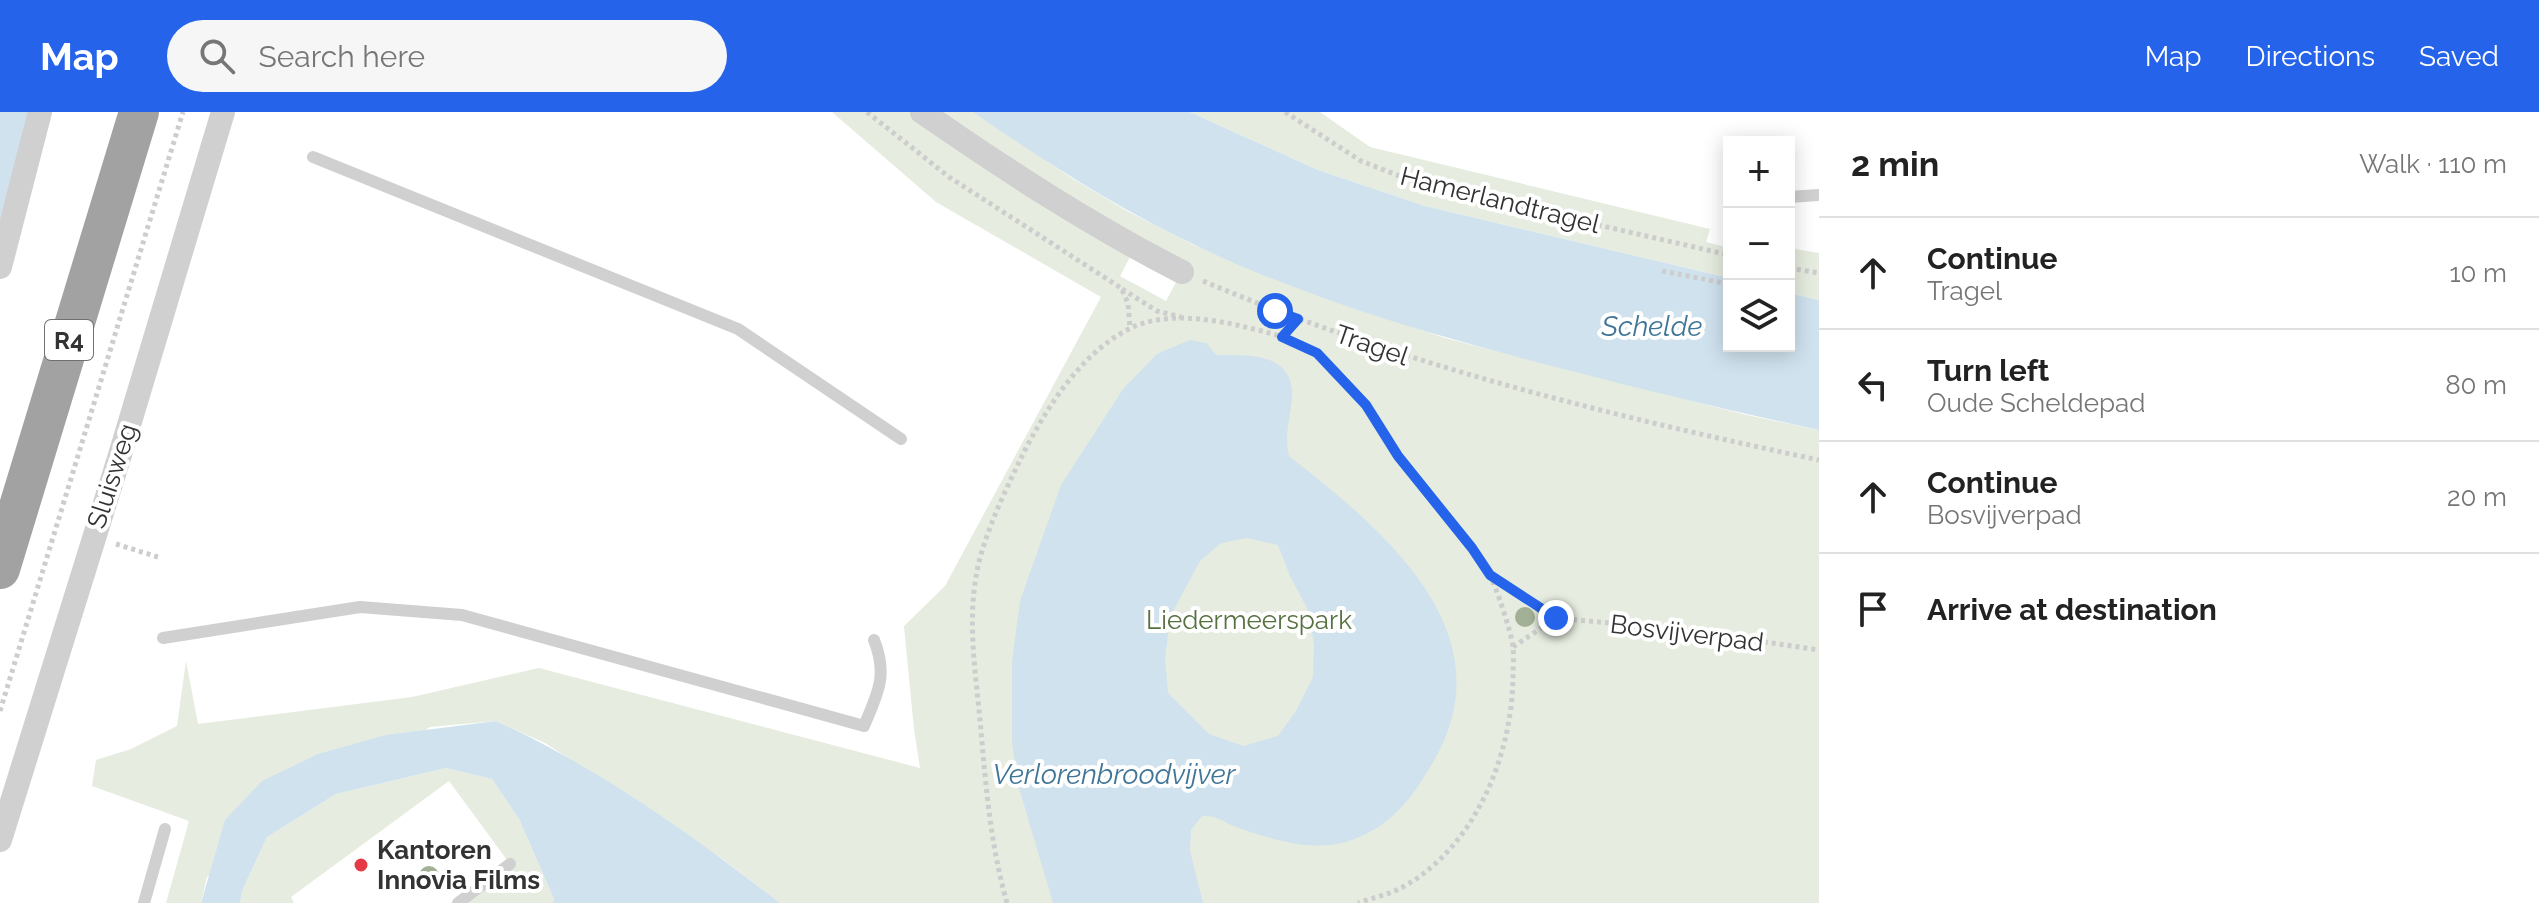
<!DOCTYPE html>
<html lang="en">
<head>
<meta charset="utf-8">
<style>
  :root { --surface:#fff; --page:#f6f6f6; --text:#222; --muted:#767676; --line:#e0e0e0; --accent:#2563eb }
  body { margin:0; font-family:Raleway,sans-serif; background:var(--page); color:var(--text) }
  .controls { position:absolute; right:24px; top:24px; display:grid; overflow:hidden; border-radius:0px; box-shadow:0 4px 20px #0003 }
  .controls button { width:72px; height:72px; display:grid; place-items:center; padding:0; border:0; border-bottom:2px solid var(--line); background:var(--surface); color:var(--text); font:40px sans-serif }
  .stop { position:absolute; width:24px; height:24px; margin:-18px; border:6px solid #2563eb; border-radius:50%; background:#fff }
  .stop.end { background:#2563eb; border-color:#fff; box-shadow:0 2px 8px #0008 }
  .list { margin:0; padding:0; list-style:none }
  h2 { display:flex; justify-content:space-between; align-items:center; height:104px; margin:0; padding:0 32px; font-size:34px }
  h2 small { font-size:26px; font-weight:400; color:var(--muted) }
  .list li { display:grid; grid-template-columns:52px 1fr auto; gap:24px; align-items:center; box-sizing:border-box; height:112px; padding:0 32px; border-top:2px solid var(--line) }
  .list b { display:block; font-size:30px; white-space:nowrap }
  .list p { margin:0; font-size:26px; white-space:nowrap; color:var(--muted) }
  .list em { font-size:26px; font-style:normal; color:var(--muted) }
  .icon { flex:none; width:44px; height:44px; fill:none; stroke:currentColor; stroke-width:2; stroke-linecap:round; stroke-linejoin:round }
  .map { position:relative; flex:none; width:1819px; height:791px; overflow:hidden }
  header { display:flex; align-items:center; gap:48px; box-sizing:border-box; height:112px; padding:0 40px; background:var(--accent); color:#fff }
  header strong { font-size:38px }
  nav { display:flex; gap:44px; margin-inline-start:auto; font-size:28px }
  .search { width:560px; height:72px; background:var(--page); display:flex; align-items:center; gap:20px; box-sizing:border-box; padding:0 28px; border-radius:44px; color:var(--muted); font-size:30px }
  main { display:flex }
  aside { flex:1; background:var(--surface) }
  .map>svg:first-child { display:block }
  .green { fill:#e6ecdf; fill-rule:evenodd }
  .water { fill:#cfe2ee; fill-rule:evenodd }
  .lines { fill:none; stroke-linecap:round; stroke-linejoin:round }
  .path { stroke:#cdcdcd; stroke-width:5; stroke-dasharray:4 4; stroke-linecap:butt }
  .service { stroke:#d0d0d0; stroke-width:12 }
  .minor { stroke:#d0d0d0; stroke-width:24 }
  .trunk { stroke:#a2a2a2; stroke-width:40 }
  .tree { fill:#a2b095 }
  .route { stroke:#2563eb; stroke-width:10 }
  .poi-dot { fill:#e63946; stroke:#fff; stroke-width:3 }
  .labels { text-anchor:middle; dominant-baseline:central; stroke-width:8; stroke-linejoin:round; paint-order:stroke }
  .shield { fill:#fff; stroke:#707070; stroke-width:2 }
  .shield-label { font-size:24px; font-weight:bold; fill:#333 }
  .street-label { font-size:26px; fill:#333; stroke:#fff }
  .park-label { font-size:26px; fill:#56703f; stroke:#fff }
  .poi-label { font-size:26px; font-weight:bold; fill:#333; stroke:#fff; text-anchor:start }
  .water-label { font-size:28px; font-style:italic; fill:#3f7597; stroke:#fff }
</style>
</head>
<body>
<header>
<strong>Map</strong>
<div class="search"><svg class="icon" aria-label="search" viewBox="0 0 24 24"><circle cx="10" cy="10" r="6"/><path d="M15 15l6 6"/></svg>Search here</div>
<nav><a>Map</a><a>Directions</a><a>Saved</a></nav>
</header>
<main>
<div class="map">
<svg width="1819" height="791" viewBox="0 0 1819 791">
  <rect width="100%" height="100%" fill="#fff"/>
  <path class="green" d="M832 0H973L1073 67 1129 100 1194 133 1285 171 1445 226 1747 303 1819 318V791H780L724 748 545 631 496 609 430 615 207 765 201 791H166L189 709 92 674 96 648 131 637 177 614 186 549 198 612 412 585 539 556 920 656 914 617 904 514 945 474 1101 185 936 90ZM1139 128 1185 153 1166 189 1120 164Z
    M1190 0H1320L1370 35 1710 117 1706 130 1729 136V166L1425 94 1318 58Z
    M1789 136 1819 141V188L1789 181Z
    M446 656 492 667 519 707 554 787 553 791H458L510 752 449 669 291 785 294 791H240L242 779 267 725 336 682Z"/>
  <path class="water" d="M0 0H29L0 108Z
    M973 0H1190L1318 58 1425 94 1729 166V234H1789V181L1819 188V318C1740 301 1661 282 1583 262 1452 229 1319 192 1197 134 1118 97 1045 50 973 0Z
    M1190 228 1206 231 1216 243C1250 243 1295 240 1292 287 1290 307 1284 324 1289 344 1382 417 1511 521 1432 652 1411 688 1390 715 1349 729 1314 741 1270 727 1236 715 1223 710 1217 703 1202 704L1191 718 1190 739 1203 791H1053L1019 676 1012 631V550L1020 489 1061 373 1123 277 1157 242ZM1247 426 1278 433 1290 464 1309 500 1314 533 1313 565 1296 599 1278 624 1243 634 1209 622 1168 581 1165 548 1170 505 1200 449 1221 431Z
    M496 609C594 653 695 725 780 791H553L554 787 519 707 492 667 446 656 336 682 267 725 242 779 240 791H201L225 708 262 669 318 642 386 623Z"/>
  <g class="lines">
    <path class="path" d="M867 0 949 65 1121 176 1128 191 1130 216
      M1285 0 1361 49 1420 72 1729 143
      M1789 156 1819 161
      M1662 159 1729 172
      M1203 169C1400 252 1610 304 1819 348
      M1122 177 1157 199 1181 205
      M1282 225 1298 207
      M116 432 158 445
      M1490 463 1556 506 1684 518 1819 538
      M1513 535 1556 506
      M0 599 183 0
      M1007 791C991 735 986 677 981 619 976 560 964 498 982 439 992 406 1008 373 1023 342 1047 295 1081 241 1129 217 1162 200 1207 206 1241 214 1267 220 1297 227 1319 243 1354 269 1373 309 1397 344 1424 382 1469 421 1490 463 1497 478 1511 519 1513 535 1514 545 1513 556 1513 565 1512 645 1474 737 1401 776 1388 783 1371 786 1358 791"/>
    <path class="service" d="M313 45 738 217 901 327
      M1789 85 1819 83
      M163 526 360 495 462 503 864 614C878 581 888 563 874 528
      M144 791 165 717
      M458 791 510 752"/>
    <path class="minor" d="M922 0C1006 58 1090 113 1182 160
      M0 155 40 0
      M0 728 120 343 223 0"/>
    <path class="trunk" d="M0 457 139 0"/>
  </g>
  <g class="tree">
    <circle cx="1525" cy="505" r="10"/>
    <circle cx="429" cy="764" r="10"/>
  </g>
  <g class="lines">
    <path class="route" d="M1275 199 1298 207 1282 225 1317 241 1366 293 1398 344 1472 436 1490 463 1556 506"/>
  </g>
  <circle class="poi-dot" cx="361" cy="753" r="8"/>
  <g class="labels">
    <rect class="shield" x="45" y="208" width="48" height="40" rx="6"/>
    <g class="shield-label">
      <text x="69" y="228">R4</text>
    </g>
    <g class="street-label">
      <text transform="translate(1500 88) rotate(14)">Hamerlandtragel</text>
      <text transform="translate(1372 233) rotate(19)">Tragel</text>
      <text transform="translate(112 364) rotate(-72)">Sluisweg</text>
      <text transform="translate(1687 521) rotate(7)">Bosvijverpad</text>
    </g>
    <g class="park-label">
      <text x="1249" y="508">Liedermeerspark</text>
    </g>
    <g class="poi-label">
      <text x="377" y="738">Kantoren<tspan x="377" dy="30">Innovia Films</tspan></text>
    </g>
    <g class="water-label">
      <text x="1652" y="214">Schelde</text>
      <text x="1114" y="662">Verlorenbroodvijver</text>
    </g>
  </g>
</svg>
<div class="controls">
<button>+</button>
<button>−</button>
<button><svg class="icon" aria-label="layers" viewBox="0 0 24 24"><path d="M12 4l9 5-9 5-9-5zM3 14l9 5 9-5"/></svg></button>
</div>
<div class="stop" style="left:1275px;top:199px"></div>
<div class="stop end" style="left:1556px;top:506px"></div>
</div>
<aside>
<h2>2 min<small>Walk · 110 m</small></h2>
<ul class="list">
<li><svg class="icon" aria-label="ahead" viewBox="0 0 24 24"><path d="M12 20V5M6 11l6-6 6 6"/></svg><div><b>Continue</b><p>Tragel</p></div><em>10 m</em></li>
<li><svg class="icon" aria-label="left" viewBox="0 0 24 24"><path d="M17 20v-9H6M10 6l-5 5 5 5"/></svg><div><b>Turn left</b><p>Oude Scheldepad</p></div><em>80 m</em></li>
<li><svg class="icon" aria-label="ahead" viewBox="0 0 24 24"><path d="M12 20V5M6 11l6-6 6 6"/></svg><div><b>Continue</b><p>Bosvijverpad</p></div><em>20 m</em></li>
<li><svg class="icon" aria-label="arrive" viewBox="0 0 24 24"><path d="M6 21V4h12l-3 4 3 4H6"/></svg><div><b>Arrive at destination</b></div></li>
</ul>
</aside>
</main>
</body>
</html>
